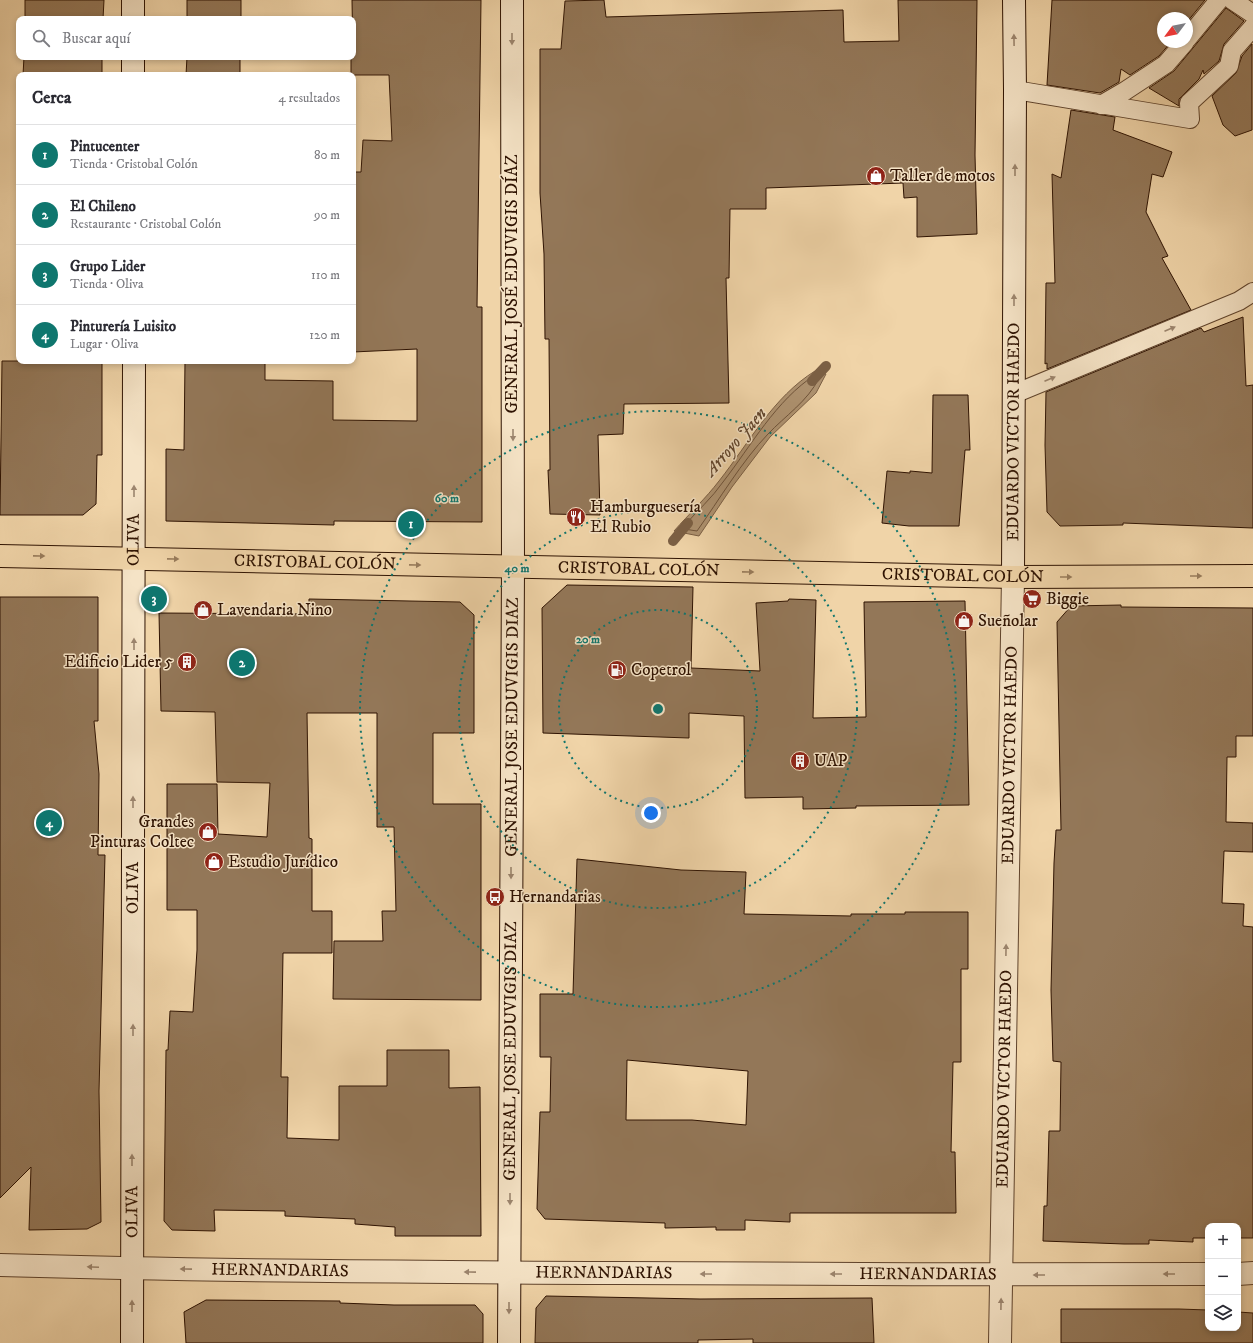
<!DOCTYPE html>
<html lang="es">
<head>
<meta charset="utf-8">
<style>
  :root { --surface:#fff; --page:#f2f2f3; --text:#2b2b33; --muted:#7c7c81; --line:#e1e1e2; --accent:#0f766e }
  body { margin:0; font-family:"IM FELL DW Pica",serif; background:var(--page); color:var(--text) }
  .controls { position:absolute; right:12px; bottom:12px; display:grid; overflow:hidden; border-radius:8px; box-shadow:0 2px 6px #0003 }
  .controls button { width:36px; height:36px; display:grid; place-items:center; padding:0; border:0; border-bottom:1px solid var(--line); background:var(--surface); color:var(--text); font:20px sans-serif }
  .compass { position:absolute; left:1157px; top:12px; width:36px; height:36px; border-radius:50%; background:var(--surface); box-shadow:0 2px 6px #0003; rotate:238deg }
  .you { position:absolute; left:651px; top:813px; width:14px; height:14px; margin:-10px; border:3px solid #fff; border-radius:50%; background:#1a73e8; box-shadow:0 0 0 6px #1a73e833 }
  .badge { display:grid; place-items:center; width:26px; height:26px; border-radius:50%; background:var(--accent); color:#fff; font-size:13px; font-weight:700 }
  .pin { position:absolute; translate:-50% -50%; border:2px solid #fff; box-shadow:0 1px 4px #0006 }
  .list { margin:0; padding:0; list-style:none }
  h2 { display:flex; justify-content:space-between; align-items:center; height:52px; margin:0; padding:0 16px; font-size:17px }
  h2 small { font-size:13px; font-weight:400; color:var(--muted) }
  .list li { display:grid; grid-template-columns:26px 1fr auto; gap:12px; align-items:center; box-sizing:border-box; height:60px; padding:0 16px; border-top:1px solid var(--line) }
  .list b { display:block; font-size:15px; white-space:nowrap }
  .list p { margin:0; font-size:13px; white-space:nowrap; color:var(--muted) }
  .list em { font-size:13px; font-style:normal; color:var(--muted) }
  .icon { flex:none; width:22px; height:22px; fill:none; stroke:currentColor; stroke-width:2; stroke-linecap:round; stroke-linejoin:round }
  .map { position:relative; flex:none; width:1253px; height:1343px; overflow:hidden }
  .search { position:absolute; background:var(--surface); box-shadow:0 2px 6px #0003; left:16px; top:16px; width:340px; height:44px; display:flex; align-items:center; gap:10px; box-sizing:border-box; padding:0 14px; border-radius:8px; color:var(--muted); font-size:15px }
  .panel { position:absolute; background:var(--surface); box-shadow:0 2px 6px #0003; left:16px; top:72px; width:340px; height:292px; border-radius:8px }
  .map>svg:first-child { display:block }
  .water { fill:#ae9270; stroke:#7b5f44 }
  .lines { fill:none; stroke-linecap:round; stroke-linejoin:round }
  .shore { stroke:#6e5239; stroke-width:1 }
  .stream { stroke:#7b5f44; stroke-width:10 }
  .building { fill:#937758; stroke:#2f1302; fill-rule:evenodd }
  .lane-casing { stroke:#5f432c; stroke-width:20 }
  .street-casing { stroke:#5f432c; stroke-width:24 }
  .secondary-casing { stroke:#2f1302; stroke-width:24 }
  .primary-casing { stroke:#2f1302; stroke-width:24 }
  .lane { stroke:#f5e3c6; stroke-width:18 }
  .street { stroke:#f5e3c6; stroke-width:22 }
  .secondary { stroke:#f5e3c6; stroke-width:22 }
  .primary { stroke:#f0d4a8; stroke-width:22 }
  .oneway { fill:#9c856e }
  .oneway2 { fill:#997d5d }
  .ring { fill:none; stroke:#0f766e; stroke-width:2; stroke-dasharray:2 4 }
  .labels { text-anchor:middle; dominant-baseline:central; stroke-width:3; stroke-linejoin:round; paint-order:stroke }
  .poi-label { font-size:17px; fill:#2f1302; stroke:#f5e3c6; text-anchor:start }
  .street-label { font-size:17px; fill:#2f1302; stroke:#f5e3c6 }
  .water-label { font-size:18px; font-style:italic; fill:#62462e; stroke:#f5e3c6 }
  .centre { fill:#0f766e; stroke:#f5e3c6; stroke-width:2 }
  .ring-label { font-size:12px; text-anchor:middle; font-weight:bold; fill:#0f766e; stroke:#f5e3c6; stroke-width:3; stroke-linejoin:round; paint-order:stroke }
</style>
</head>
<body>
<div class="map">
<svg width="1253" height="1343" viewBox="0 0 1253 1343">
  <rect width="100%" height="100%" fill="#f0d4a8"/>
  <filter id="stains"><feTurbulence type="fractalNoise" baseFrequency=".005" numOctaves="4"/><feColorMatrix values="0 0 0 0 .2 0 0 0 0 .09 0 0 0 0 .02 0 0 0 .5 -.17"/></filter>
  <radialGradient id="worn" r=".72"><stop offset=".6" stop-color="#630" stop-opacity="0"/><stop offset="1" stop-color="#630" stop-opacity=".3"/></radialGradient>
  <path class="water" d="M815 371 826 374 816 393 770 437 732 487 699 536 674 531C689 514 706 498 719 481 749 443 773 397 815 371Z"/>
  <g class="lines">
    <path class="shore" d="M815 375 819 378C808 401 785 416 768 434 742 461 719 500 697 531L684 529V526C697 511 712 498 723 482 751 446 776 400 815 375Z"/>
    <path class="stream" d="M812 381 826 366
      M673 541 688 523"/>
  </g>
  <path class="building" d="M25 0H104L103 19H25Z
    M187 0H241V19H187Z
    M352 0H481L477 307H482V522L334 521V525L166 521V449L184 450 185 361H265V380L333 381V420L417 421V349L353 352V172H361L363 140 392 141 389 75H351V57H353Z
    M604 0 606 17 843 10 844 42 899 41 898 0H977L975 155 977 234 917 237V197L904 198 903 183 766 188V209H730L729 278H726L729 403 624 404 623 434 598 435 600 515 550 514 548 470H550L549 339H545L544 254 540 193V49H561L565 1Z
    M1052 0H1205L1187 22V18H1163V42H1171L1159 56 1130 75 1121 69 1119 82 1100 93 1047 85Z
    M1226 8 1244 21 1224 44 1219 61 1204 74 1203 70 1199 79 1179 99V106L1149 88 1174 71Z
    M1252 44V130L1235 136 1223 125 1212 96 1236 73 1242 56Z
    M24 57H102V75H23Z
    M187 57H240V75H186Z
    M1071 110 1115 117 1113 130 1172 152 1163 177 1152 174 1146 212 1168 256 1162 258 1191 310 1047 369V363L1045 364 1046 283H1055L1052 174 1061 178Z
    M1243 317 1246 386 1253 385V528L1123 523V525L1060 526 1047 512 1045 445 1046 392 1201 328 1204 332Z
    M2 361H102V455H97L96 504 83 515H0Z
    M933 395H968L970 450H965L959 526H909L882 523 887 471 910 473V471L932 473Z
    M567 585 693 587 691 668 760 671 756 603 788 601 789 599 816 600 813 718 866 717 864 602 965 601 969 805 856 806V808L803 809V797L745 798 744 716 689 713V738L543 733 542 608Z
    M0 597H98V721H94L99 774 98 855H105L99 1091 101 1222 87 1229 29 1230 31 1167 0 1198Z
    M309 599 460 602 474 615V733H433V804H481V1000L333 999 334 941H383L382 911H396L394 827H377V713H307L309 838 312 839V911H332V953H283L281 1077H288L287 1138 339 1140V1086H387V1050H449V1088L480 1087 481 1236H395V1227L355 1224V1219L285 1216V1211L214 1210 215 1231 172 1230 164 1221 166 1050H168L170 1011 193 1012 197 950V910H167V784H217L218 834 267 837 270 783 217 782 215 712 161 711 159 613 309 614Z
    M1121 605V607L1253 608V736H1236V757H1227L1226 822 1253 823V852L1224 851 1222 903 1244 904 1243 926 1253 927V1238H1238V1226H1208V1238H1193V1242L1149 1240V1244H1124L1043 1241 1044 1206H1047L1049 1131H1060L1061 1062 1053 1061 1051 990 1054 863 1056 830H1061L1057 622 1071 606Z
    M577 859 681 870 746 872 744 914 851 916V914H905V912H968V969H961V1062H953L951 1152H955L956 1213H790V1222L745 1220V1230H716V1227L665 1228V1223L545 1219 537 1209 540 1112H550L551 1057H540V994H573ZM627 1060 748 1071 746 1125 692 1120H626Z
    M546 1296 700 1299 872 1298 874 1343H753V1339L698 1340V1343H535L536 1308Z
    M206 1300 340 1301V1303L394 1305H475L483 1314V1343H186L184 1312Z
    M1061 1309H1179L1208 1310V1328H1238V1312L1253 1313V1343H1061Z"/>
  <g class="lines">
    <g class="lane-casing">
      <path id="lane" d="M1232 0 1253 14
        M1187 39 1219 0
        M1015 90 1190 119 1189 103 1229 66 1232 51 1253 27
        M1101 105 1125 91 1166 64 1185 42
        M1014 394 1239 301 1253 292"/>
    </g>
    <g class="street-casing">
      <g id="street">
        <path id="s1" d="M0 1265C206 1271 413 1272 619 1273 815 1274 1012 1275 1208 1274"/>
        <path d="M1238 1274 1253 1273"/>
        <path id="s2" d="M1000 1343 1013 577"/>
      </g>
    </g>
    <g class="secondary-casing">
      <g id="secondary">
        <path d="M133 0V19"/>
        <path d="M133 57V75"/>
        <path id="s3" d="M1013 577 1015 90 1014 0"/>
        <path id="s4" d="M132 1343 134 361"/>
        <path id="s5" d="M509 1343 513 568 512 0"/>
      </g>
    </g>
    <g class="primary-casing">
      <g id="primary">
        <path id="s6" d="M0 556 1013 577 1253 576"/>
      </g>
    </g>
    <use href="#lane" class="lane"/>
    <use href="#street" class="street"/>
    <use href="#secondary" class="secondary"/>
    <use href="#primary" class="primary"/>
  </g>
  <defs><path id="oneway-solid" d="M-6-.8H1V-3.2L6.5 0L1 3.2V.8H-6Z"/></defs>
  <g class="oneway">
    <use href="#oneway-solid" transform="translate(512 39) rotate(90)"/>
    <use href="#oneway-solid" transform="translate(1014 40) rotate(-91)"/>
    <use href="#oneway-solid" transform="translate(1015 170) rotate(-90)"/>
    <use href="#oneway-solid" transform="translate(1014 300) rotate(-90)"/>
    <use href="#oneway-solid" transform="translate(1170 329) rotate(-23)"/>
    <use href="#oneway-solid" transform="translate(1050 379) rotate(-23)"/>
    <use href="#oneway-solid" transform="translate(513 435) rotate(90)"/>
    <use href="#oneway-solid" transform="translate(134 491) rotate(-90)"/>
    <use href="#oneway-solid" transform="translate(134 644) rotate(-90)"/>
    <use href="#oneway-solid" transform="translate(133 802) rotate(-90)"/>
    <use href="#oneway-solid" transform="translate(511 873) rotate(90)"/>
    <use href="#oneway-solid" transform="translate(1006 950) rotate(-89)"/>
    <use href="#oneway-solid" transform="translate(133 1030) rotate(-90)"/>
    <use href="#oneway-solid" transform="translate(132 1160) rotate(-90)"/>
    <use href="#oneway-solid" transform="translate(510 1199) rotate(90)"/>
    <use href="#oneway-solid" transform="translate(93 1267) rotate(-178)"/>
    <use href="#oneway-solid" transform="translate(186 1269) rotate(-179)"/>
    <use href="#oneway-solid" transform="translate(470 1272) rotate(-179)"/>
    <use href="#oneway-solid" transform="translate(706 1274) rotate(-180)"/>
    <use href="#oneway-solid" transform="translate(836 1274) rotate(-180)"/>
    <use href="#oneway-solid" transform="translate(1169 1274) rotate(180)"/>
    <use href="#oneway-solid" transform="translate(1039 1275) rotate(180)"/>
    <use href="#oneway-solid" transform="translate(1001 1304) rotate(-89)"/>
    <use href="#oneway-solid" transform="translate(132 1306) rotate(-90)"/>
    <use href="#oneway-solid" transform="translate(509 1308) rotate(90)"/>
  </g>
  <g class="oneway2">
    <use href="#oneway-solid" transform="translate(39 556) rotate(1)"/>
    <use href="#oneway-solid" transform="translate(173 559) rotate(1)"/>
    <use href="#oneway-solid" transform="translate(415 565) rotate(1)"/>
    <use href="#oneway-solid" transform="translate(748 572) rotate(1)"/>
    <use href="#oneway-solid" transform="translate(1196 576)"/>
    <use href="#oneway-solid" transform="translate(1066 577)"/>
  </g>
  <g class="ring">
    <circle cx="658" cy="709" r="99"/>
    <circle cx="658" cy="709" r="199"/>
    <circle cx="658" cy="709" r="298"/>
  </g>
  <defs>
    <g id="shop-disc" transform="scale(1)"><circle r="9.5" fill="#8f2418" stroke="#f5e3c6"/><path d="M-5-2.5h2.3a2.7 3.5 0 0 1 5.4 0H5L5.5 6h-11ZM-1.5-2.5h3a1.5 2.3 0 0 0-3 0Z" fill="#fff"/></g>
    <g id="restaurant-disc" transform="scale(1)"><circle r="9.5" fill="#8f2418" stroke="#f5e3c6"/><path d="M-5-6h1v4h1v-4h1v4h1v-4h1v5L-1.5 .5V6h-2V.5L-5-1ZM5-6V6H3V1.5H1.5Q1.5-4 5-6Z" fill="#fff"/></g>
    <g id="supermarket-disc" transform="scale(1)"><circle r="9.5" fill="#8f2418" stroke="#f5e3c6"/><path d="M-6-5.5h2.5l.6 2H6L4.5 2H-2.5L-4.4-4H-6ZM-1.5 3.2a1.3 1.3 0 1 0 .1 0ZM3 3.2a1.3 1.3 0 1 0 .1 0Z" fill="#fff"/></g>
    <g id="building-disc" transform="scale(1)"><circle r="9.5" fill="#8f2418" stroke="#f5e3c6"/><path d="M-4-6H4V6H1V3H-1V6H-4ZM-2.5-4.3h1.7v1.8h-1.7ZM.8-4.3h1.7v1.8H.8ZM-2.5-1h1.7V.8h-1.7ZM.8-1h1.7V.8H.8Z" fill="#fff"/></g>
    <g id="fuel-disc" transform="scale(1)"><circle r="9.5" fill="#8f2418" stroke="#f5e3c6"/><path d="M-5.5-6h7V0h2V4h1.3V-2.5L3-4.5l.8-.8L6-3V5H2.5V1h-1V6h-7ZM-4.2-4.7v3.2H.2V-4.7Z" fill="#fff"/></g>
    <g id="bus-disc" transform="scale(1)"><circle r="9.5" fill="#8f2418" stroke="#f5e3c6"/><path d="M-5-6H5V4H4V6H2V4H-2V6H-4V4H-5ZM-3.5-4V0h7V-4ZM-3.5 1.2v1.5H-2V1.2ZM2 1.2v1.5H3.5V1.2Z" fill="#fff"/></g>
  </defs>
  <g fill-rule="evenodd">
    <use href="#shop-disc" x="876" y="176"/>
    <use href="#restaurant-disc" x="576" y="517"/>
    <use href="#supermarket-disc" x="1032" y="599"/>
    <use href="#shop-disc" x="203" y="610"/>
    <use href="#shop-disc" x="964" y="621"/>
    <use href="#building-disc" x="187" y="662"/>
    <use href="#fuel-disc" x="617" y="670"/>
    <use href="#building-disc" x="800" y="761"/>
    <use href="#shop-disc" x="208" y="832"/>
    <use href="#shop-disc" x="214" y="862"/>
    <use href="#bus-disc" x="495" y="897"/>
  </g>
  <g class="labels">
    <g class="poi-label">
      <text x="890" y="176">Taller de motos</text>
      <text x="590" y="507">Hamburguesería<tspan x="590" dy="20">El Rubio</tspan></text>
      <text x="1046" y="599">Biggie</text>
      <text x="217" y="610">Lavendaria Nino</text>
      <text x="978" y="621">Sueñolar</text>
      <text x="173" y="662" text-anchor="end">Edificio Lider 5</text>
      <text x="631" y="670">Copetrol</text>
      <text x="814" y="761">UAP</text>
      <text x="194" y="822" text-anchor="end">Grandes<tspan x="194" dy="20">Pinturas Coltec</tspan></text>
      <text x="228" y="862">Estudio Jurídico</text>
      <text x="509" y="897">Hernandarias</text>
    </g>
    <g class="street-label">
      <text transform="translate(512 284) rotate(-90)">GENERAL JOSÉ EDUVIGIS DÍAZ</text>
      <text stroke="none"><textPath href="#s3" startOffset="145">EDUARDO VICTOR HAEDO</textPath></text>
      <text stroke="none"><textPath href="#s4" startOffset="803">OLIVA</textPath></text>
      <text stroke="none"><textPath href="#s6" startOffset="315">CRISTOBAL COLÓN</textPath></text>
      <text stroke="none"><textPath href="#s6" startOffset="639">CRISTOBAL COLÓN</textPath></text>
      <text stroke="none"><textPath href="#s6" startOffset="963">CRISTOBAL COLÓN</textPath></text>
      <text stroke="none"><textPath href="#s5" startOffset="616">GENERAL JOSE EDUVIGIS DIAZ</textPath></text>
      <text stroke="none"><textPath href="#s2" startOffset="588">EDUARDO VICTOR HAEDO</textPath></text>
      <text stroke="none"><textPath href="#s4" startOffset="455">OLIVA</textPath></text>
      <text stroke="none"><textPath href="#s5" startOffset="292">GENERAL JOSE EDUVIGIS DIAZ</textPath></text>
      <text stroke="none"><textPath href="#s2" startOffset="264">EDUARDO VICTOR HAEDO</textPath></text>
      <text stroke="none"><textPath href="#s4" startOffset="131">OLIVA</textPath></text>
      <text stroke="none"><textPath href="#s1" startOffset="280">HERNANDARIAS</textPath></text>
      <text stroke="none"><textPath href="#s1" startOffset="604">HERNANDARIAS</textPath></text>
      <text stroke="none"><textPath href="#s1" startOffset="928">HERNANDARIAS</textPath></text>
    </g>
    <g class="water-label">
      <text transform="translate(736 442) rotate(-49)">Arroyo Jaen</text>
    </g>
  </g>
  <circle cx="658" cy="709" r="6" class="centre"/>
  <g class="ring-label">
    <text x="447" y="502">60 m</text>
    <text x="517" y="572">40 m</text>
    <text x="588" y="643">20 m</text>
  </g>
  <rect width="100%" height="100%" filter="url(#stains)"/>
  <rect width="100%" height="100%" fill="url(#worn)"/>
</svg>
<div class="controls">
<button>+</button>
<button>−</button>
<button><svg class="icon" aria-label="layers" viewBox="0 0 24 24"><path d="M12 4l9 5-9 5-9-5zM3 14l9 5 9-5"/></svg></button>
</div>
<svg class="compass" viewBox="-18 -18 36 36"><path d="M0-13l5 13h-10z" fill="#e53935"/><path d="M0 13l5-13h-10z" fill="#7c7c81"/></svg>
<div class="you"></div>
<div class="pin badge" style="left:411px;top:524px">1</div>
<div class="pin badge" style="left:242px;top:663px">2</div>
<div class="pin badge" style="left:154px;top:599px">3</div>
<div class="pin badge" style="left:49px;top:823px">4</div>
<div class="search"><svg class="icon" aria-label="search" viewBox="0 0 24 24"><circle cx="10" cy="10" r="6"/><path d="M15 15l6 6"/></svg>Buscar aquí</div>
<section class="panel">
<h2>Cerca<small>4 resultados</small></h2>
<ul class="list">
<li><span class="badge">1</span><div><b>Pintucenter</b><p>Tienda · Cristobal Colón</p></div><em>80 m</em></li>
<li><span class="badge">2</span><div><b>El Chileno</b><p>Restaurante · Cristobal Colón</p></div><em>90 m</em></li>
<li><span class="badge">3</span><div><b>Grupo Lider</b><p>Tienda · Oliva</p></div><em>110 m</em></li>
<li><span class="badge">4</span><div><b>Pinturería Luisito</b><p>Lugar · Oliva</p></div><em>120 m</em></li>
</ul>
</section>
</div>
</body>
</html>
